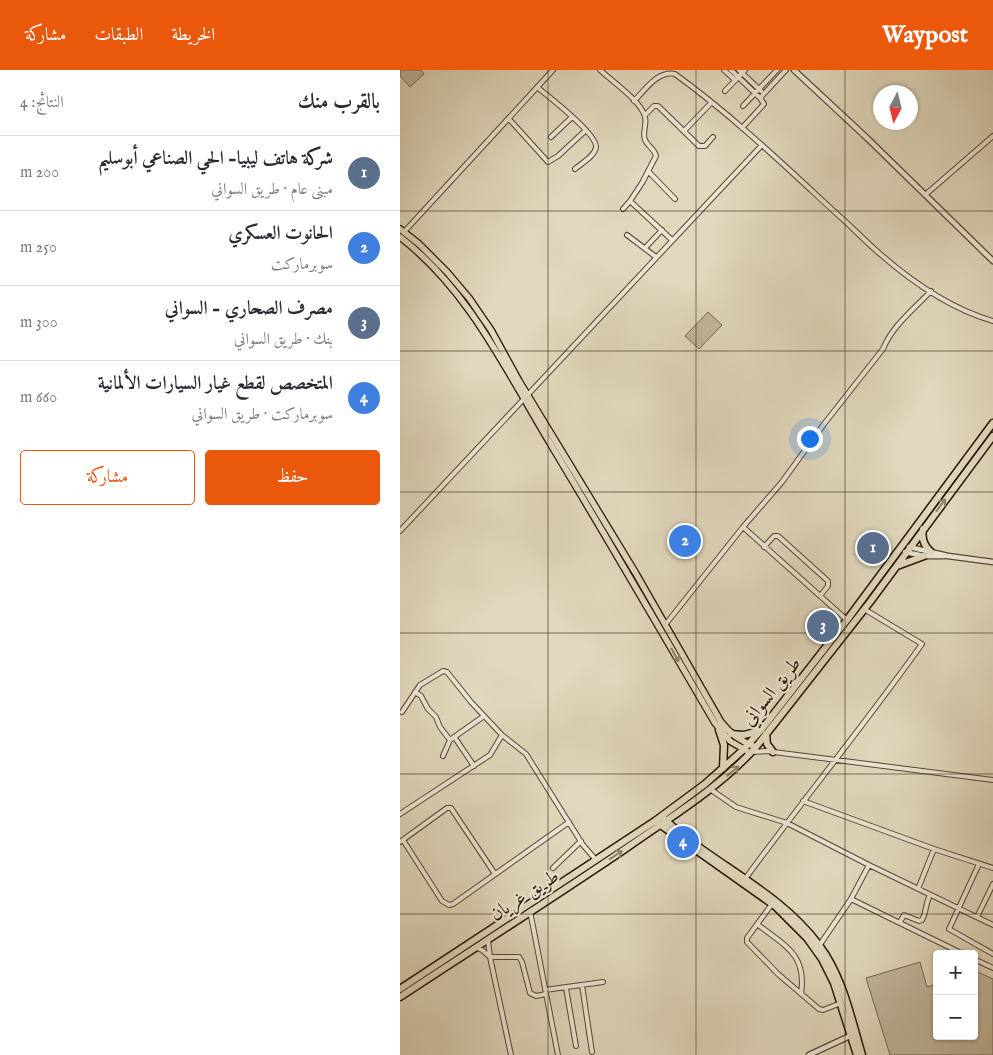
<!DOCTYPE html>
<html lang="ar">
<head>
<meta charset="utf-8">
<style>
  :root { --surface:#fff; --page:#f2f2f3; --text:#2b2b33; --muted:#7c7c81; --line:#e1e1e2; --accent:#ea580c }
  body { margin:0; font-family:"IM FELL English",Amiri,serif; background:var(--page); color:var(--text); direction:rtl }
  .controls { position:absolute; right:15px; bottom:15px; display:grid; overflow:hidden; border-radius:5px; box-shadow:0 1px 4px #0004 }
  .controls button { width:45px; height:45px; display:grid; place-items:center; padding:0; border:0; border-bottom:1px solid var(--line); background:var(--surface); color:var(--text); font:25px sans-serif }
  .compass { position:absolute; left:473px; top:15px; width:45px; height:45px; border-radius:50%; background:var(--surface); box-shadow:0 1px 4px #0004; rotate:187deg }
  .you { position:absolute; left:409px; top:368px; width:18px; height:18px; margin:-12px; border:4px solid #fff; border-radius:50%; background:#1a73e8; box-shadow:0 0 0 8px #1a73e833 }
  .badge { display:grid; place-items:center; width:32px; height:32px; border-radius:50%; background:var(--accent); color:#fff; font-size:16px; font-weight:700 }
  .pin { position:absolute; translate:-50% -50%; border:2px solid #fff; box-shadow:0 1px 5px #0006 }
  .list { margin:0; padding:0; list-style:none }
  h2 { display:flex; justify-content:space-between; align-items:center; height:65px; margin:0; padding:0 20px; font-size:21px }
  h2 small { font-size:16px; font-weight:400; color:var(--muted) }
  .list li { display:grid; grid-template-columns:32px 1fr auto; gap:15px; align-items:center; box-sizing:border-box; height:75px; padding:0 20px; border-top:1px solid var(--line) }
  .list b { display:block; font-size:19px; white-space:nowrap }
  .list p { margin:0; font-size:16px; white-space:nowrap; color:var(--muted) }
  .list em { font-size:16px; font-style:normal; color:var(--muted) }
  .actions { display:flex; gap:10px; padding:15px 20px }
  .actions a { flex:1; padding:11px 0; border:1px solid var(--accent); border-radius:5px; text-align:center; font-size:18px; color:var(--accent) }
  .actions .main { background:var(--accent); color:#fff }
  .map { position:relative; flex:none; width:593px; height:985px; overflow:hidden; direction:ltr }
  header { display:flex; align-items:center; gap:30px; box-sizing:border-box; height:70px; padding:0 25px; background:var(--accent); color:#fff }
  header strong { font-size:24px }
  nav { display:flex; gap:28px; margin-inline-start:auto; font-size:18px }
  main { display:flex }
  aside { flex:1; background:var(--surface) }
  .map>svg:first-child { display:block }
  .green { fill:#c1b69d; stroke:#746652 }
  .lines { fill:none; stroke-linecap:round; stroke-linejoin:round }
  .minor-casing { stroke:#554634; stroke-width:6 }
  .tertiary-casing { stroke:#554634; stroke-width:7 }
  .primary-casing { stroke:#271506; stroke-width:8 }
  .trunk-casing { stroke:#271506; stroke-width:9 }
  .minor { stroke:#ebe5d3; stroke-width:4 }
  .tertiary { stroke:#ebe5d3; stroke-width:4.5 }
  .primary { stroke:#e0d7bc; stroke-width:5.5 }
  .trunk { stroke:#e0d7bc; stroke-width:6 }
  .oneway { stroke:#8d806a }
  .grid { fill:none; stroke:#271506; stroke-width:1; stroke-opacity:0.55 }
  .labels { text-anchor:middle; dominant-baseline:central; stroke-width:4.5; stroke-linejoin:round; paint-order:stroke }
  .street-label { font-size:19px; fill:#271506; stroke:#ebe5d3 }
</style>
</head>
<body>
<header>
<strong>Waypost</strong>
<nav><a>الخريطة</a><a>الطبقات</a><a>مشاركة</a></nav>
</header>
<main>
<div class="map">
<svg width="593" height="985" viewBox="0 0 593 985">
  <rect width="100%" height="100%" fill="#e0d7bc"/>
  <filter id="stains"><feTurbulence type="fractalNoise" baseFrequency=".004" numOctaves="4"/><feColorMatrix values="0 0 0 0 .2 0 0 0 0 .09 0 0 0 0 .02 0 0 0 .5 -.17"/></filter>
  <radialGradient id="worn" r=".72"><stop offset=".6" stop-color="#630" stop-opacity="0"/><stop offset="1" stop-color="#630" stop-opacity=".3"/></radialGradient>
  <path class="green" d="M0 0H21L24 4 10 17 0 6Z
    M308 242 322 255 299 279 285 266Z
    M520 892 527 917 537 914V966H574V903L578 902 593 909V985H490L466 908Z"/>
  <g class="lines">
    <g class="minor-casing">
      <path id="minor" d="M200 0C212 11 242 32 245 47 247 55 242 63 245 70 248 77 254 78 256 86L242 113 230 131 272 170
        M324 0 335 10
        M331 0 360 28 364 34 342 58
        M339 0 361 21
        M137 17C148 26 197 64 196 77 195 86 182 93 175 99
        M325 21 345 0
        M360 28 386 0
        M234 31C245 20 258 0 275 4 333 46 385 96 437 144 452 157 465 171 479 183 512 212 551 239 593 251
        M343 36 377 0
        M245 45 254 36H258L299 76H305L313 67
        M109 49 148 92 158 86 186 60
        M284 61 311 33
        M151 67 172 47
        M248 101 275 129
        M525 125 593 66
        M223 139 230 131
        M4 162 153 0
        M227 165 256 187
        M245 178 262 160
        M343 457 447 550
        M0 461 362 75
        M364 477 374 466H378L428 511V516L420 526
        M265 555 343 457 382 412 424 354 483 279C492 256 514 239 531 221
        M15 622 21 626 28 639 36 647 40 657 50 670
        M2 642 20 615 43 601 47 602 71 632 102 665 126 684 183 775 196 790
        M55 668 74 696
        M351 682 366 681 593 710
        M43 686 50 670 84 646
        M310 719 336 737 387 753 469 795 593 855
        M403 731 534 779 593 798
        M0 744 90 685 102 665
        M3 770 42 831 49 835 53 834 169 752
        M0 772 47 738H51L95 804
        M579 794 549 859 593 884
        M153 798 181 771
        M345 809C403 730 465 654 522 574L464 539
        M518 819 534 779
        M451 829 563 884
        M372 834 347 868V872L378 904 419 939 423 940 441 933
        M130 841 158 985
        M577 847 593 814
        M500 852 504 845 519 851 522 850C527 841 525 834 530 825
        M357 854C385 876 407 884 401 924
        M88 870 90 887 111 985
        M419 876 451 829 469 795
        M77 878 82 880 90 887H119L122 892 130 923 136 926 146 924
        M574 889 593 898
        M182 915 192 982
        M166 918 176 976
        M145 920 203 912"/>
    </g>
    <g class="tertiary-casing">
      <path id="tertiary" d="M394 0 467 68 593 191
        M509 477 548 486 593 492
        M505 482 524 486H544
        M409 985 452 965"/>
    </g>
    <g class="primary-casing">
      <path id="primary" d="M0 159 19 174 47 202 69 228 91 260 119 311 235 502 321 652C330 664 342 672 356 677
        M0 167C69 220 106 300 150 373 206 466 260 559 315 653L330 671 347 681"/>
    </g>
    <g class="trunk-casing">
      <path id="trunk" d="M523 459C521 469 524 476 531 482
        M497 496 524 486
        M319 660 324 675 323 698
        M331 664 344 665 359 661
        M366 664 367 674 373 682
        M263 748C312 794 378 820 419 875 443 907 451 948 462 985
        M258 753 375 836 407 868 422 889 434 913 457 985
        M0 919 255 751 305 714 343 680 362 659 447 550 593 353
        M0 927C76 877 153 828 228 777 272 746 319 718 356 677L470 532 593 366"/>
    </g>
    <use href="#minor" class="minor"/>
    <use href="#tertiary" class="tertiary"/>
    <use href="#primary" class="primary"/>
    <use href="#trunk" class="trunk"/>
  </g>
  <defs><path id="oneway-shaft" d="M-6 0H5M1.5-3L5.5 0L1.5 3" fill="none" stroke-width="1.6" stroke-linecap="round" stroke-linejoin="round" transform="scale(1.25)"/></defs>
  <g class="oneway">
    <use href="#oneway-shaft" transform="translate(541 435) rotate(-53)"/>
    <use href="#oneway-shaft" transform="translate(275 585) rotate(61)"/>
    <use href="#oneway-shaft" transform="translate(333 701) rotate(-40)"/>
    <use href="#oneway-shaft" transform="translate(216 785) rotate(-34)"/>
  </g>
  <path class="grid" d="M148 0V985M296 0V985M445 0V985M0 141H593M0 281H593M0 422H593M0 563H593M0 704H593M0 844H593"/>
  <g class="labels">
    <g class="street-label">
      <text transform="translate(372 622) rotate(-51)">طريق السواني</text>
      <text transform="translate(125 826) rotate(-33)">طريق غريان</text>
    </g>
  </g>
  <rect width="100%" height="100%" filter="url(#stains)"/>
  <rect width="100%" height="100%" fill="url(#worn)"/>
</svg>
<div class="controls">
<button>+</button>
<button>−</button>
</div>
<svg class="compass" viewBox="-18 -18 36 36"><path d="M0-13l5 13h-10z" fill="#e53935"/><path d="M0 13l5-13h-10z" fill="#7c7c81"/></svg>
<div class="you"></div>
<div class="pin badge" style="left:473px;top:478px;background:#5c6f8a">1</div>
<div class="pin badge" style="left:285px;top:471px;background:#3f7fe0">2</div>
<div class="pin badge" style="left:423px;top:556px;background:#5c6f8a">3</div>
<div class="pin badge" style="left:283px;top:772px;background:#3f7fe0">4</div>
</div>
<aside>
<h2>بالقرب منك<small>النتائج: 4</small></h2>
<ul class="list">
<li><span class="badge" style="background:#5c6f8a">1</span><div><b>شركة هاتف ليبيا- الحي الصناعي أبوسليم</b><p>مبنى عام · طريق السواني</p></div><em>200 m</em></li>
<li><span class="badge" style="background:#3f7fe0">2</span><div><b>الحانوت العسكري</b><p>سوبرماركت</p></div><em>250 m</em></li>
<li><span class="badge" style="background:#5c6f8a">3</span><div><b>مصرف الصحاري - السواني</b><p>بنك · طريق السواني</p></div><em>300 m</em></li>
<li><span class="badge" style="background:#3f7fe0">4</span><div><b>المتخصص لقطع غيار السيارات الألمانية</b><p>سوبرماركت · طريق السواني</p></div><em>660 m</em></li>
</ul>
<div class="actions"><a class="main">حفظ</a><a>مشاركة</a></div>
</aside>
</main>
</body>
</html>
